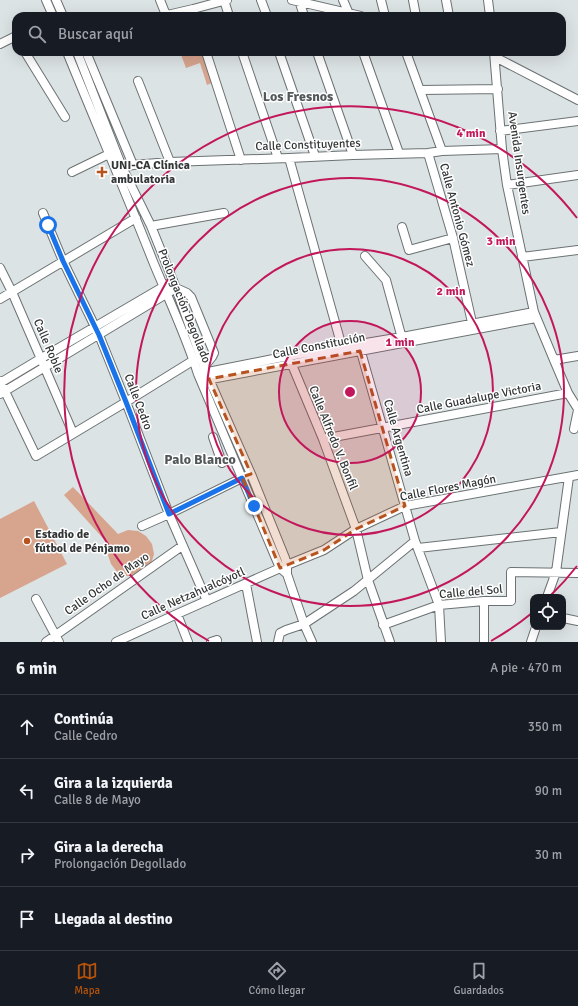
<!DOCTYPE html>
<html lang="es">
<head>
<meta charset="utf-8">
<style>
  :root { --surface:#171b24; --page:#20242c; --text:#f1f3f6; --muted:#9ea1a6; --line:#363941; --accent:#b45309 }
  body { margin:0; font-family:Signika,sans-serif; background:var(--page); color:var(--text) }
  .controls { position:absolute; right:12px; bottom:12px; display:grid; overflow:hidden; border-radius:8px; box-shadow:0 4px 16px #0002 }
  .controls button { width:36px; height:36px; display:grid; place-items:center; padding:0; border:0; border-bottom:1px solid var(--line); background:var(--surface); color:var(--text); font:20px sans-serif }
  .stop { position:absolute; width:12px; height:12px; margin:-9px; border:3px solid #1a73e8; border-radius:50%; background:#fff }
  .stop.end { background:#1a73e8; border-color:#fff; box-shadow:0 1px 4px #0008 }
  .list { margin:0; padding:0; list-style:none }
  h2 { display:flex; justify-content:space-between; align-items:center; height:52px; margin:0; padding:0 16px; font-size:17px }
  h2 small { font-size:13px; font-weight:400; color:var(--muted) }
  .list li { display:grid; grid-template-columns:26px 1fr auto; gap:12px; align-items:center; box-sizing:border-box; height:64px; padding:0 16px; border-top:1px solid var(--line) }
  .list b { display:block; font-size:15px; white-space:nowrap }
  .list p { margin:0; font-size:13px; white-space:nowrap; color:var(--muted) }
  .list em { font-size:13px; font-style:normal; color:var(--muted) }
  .icon { flex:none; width:22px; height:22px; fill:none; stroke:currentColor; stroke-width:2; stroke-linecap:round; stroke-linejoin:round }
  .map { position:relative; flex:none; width:578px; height:642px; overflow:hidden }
  .search { position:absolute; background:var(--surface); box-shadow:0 4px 16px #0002; left:12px; right:12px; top:12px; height:44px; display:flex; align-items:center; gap:10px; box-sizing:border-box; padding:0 14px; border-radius:12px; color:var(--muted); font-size:15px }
  .sheet { height:308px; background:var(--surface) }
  nav { display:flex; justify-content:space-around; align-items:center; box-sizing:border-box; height:56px; border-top:1px solid var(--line); background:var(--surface); font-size:11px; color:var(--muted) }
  nav a { display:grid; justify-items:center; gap:2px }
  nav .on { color:var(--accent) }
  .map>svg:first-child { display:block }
  .green { fill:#d7a48e }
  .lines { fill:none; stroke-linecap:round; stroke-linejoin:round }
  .minor-casing { stroke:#6c7273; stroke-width:10 }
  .minor { stroke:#fff; stroke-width:8 }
  .route { stroke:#1a73e8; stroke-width:5 }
  .marked { fill:#b7531e; fill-opacity:0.2; stroke:#b7531e; stroke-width:3; stroke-dasharray:8 5; stroke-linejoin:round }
  .ring { fill:none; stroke:#c2185b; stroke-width:2 }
  .poi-dot { fill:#b7531e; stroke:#fff; stroke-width:1.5 }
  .labels { text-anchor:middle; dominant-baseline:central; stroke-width:3; stroke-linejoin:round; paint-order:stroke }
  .street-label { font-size:12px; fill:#333636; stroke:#fff }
  .poi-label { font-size:12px; font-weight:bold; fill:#333636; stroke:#fff; text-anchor:start }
  .quarter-label { font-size:14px; font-weight:bold; fill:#525859; stroke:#fff }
  .centre { fill:#c2185b; stroke:#fff; stroke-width:2 }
  .ring-label { font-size:12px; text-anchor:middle; font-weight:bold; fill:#c2185b; stroke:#fff; stroke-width:3; stroke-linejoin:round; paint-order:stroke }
</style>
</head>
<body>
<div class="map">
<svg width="578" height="642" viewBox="0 0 578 642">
  <rect width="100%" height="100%" fill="#dce3e4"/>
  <path class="green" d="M180 52H204L214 82 207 85 200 63 186 68Z
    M73 487 118 534 128 530 138 531 146 536 152 544 154 554 151 564 136 576H126L117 572 111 564 108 555 109 545 64 495Z
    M34 501 67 564 0 598V519Z"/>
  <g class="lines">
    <g class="minor-casing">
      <path id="minor" d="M46 0 53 16
        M56 0 63 16
        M160 0 166 15
        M224 0 229 16
        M261 0 267 16
        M292 0 361 16
        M299 0 304 16
        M343 0 350 16
        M381 0 385 16
        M413 0 416 16
        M446 0 449 16
        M488 0 490 16
        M163 16 193 9 227 0
        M0 44 16 36
        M25 52 65 117
        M67 52C96 123 126 193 154 264 169 300 186 336 198 374L280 568 287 574
        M77 52 122 167 151 226 176 288 206 372 251 474 285 558 287 565V574L304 624 312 642
        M86 52 133 165
        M206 52 241 160
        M242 52 278 158
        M279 52 315 156
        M317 52 353 155
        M363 52 399 153
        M406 52 442 151
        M494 52 502 149 507 185 534 312 554 360 568 393 578 409
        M495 57 578 100
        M138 81 170 162
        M421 90 498 89
        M500 131 578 121
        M428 153 453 238 473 327
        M289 158 342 347
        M117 168 133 165 170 162 289 158 353 155 428 153 442 151 502 149
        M72 172 109 154
        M507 185 578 175
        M43 213 63 261 99 335 126 402 169 514 207 601
        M151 226 224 213
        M402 227 409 250 453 238
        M365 256 386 280 403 342
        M522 257 578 250
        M0 268 12 292 73 433
        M0 299 136 218
        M359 345 415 541 439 605 441 642
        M290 360 323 439 356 529 368 580 390 642
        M554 360 578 356
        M203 373 288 356 402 337 534 312
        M206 380 536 318
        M0 381 36 456 126 402 194 360
        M0 383 40 359 168 284
        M0 394 176 288 187 293 191 297 214 353 212 357 204 367
        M574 429 578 410
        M213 437 222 463
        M323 439 568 393
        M142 526 169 514 246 476
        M418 548 561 532
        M246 584 257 642
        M547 597 556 572 569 477
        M36 599 59 642
        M484 601V642
        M177 614 188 642
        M563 618 578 621
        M383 625 439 605 484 601H511V572L578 573
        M46 642 182 546
        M116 642 177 614 287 565 324 550 356 529 405 506 578 475
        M211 642 217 640
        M278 642 280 633 286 630 304 624 354 591 415 541
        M531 642 536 627"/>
    </g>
    <use href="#minor" class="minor"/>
  </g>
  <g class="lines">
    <path class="route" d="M48 225 63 261 99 335 126 402 169 514 242 478 254 506"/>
  </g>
  <path class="marked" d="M360 351 405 506 356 529 324 550 280 568 242 477 251 474 209 379Z"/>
  <circle cx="350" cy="392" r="71" fill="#c2185b" fill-opacity=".12"/>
  <g class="ring">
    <circle cx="350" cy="392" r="71"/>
    <circle cx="350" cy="392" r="143"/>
    <circle cx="350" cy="392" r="214"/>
    <path d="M577 566A286 286 0 0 1 550 596M532 613A286 286 0 0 1 491 641M209 641A286 286 0 1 1 577 218"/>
  </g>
  <g class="poi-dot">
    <path d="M100 166h4v4h4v4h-4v4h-4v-4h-4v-4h4z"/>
    <circle cx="27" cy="541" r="4"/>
  </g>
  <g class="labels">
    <g class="street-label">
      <text transform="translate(308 145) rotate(-2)">Calle Constituyentes</text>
      <text transform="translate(519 163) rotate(82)">Avenida Insurgentes</text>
      <text transform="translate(457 215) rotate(75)">Calle Antonio Gómez</text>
      <text transform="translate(184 306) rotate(68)">Prolongación Degollado</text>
      <text transform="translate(48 346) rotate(67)">Calle Roble</text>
      <text transform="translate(319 346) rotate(-11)">Calle Constitución</text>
      <text transform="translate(479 398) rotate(-11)">Calle Guadalupe Victoria</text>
      <text transform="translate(138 402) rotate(69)">Calle Cedro</text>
      <text transform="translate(333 438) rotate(68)">Calle Alfredo V. Bonfil</text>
      <text transform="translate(398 438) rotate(74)">Calle Argentina</text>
      <text transform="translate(448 488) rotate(-11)">Calle Flores Magón</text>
      <text transform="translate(107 584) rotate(-35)">Calle Ocho de Mayo</text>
      <text transform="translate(471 592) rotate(-5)">Calle del Sol</text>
      <text transform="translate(193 594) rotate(-24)">Calle Netzahualcóyotl</text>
    </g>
    <g class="poi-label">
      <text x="111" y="165">UNI-CA Clínica<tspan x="111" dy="14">ambulatoria</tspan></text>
      <text x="35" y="534">Estadio de<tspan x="35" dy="14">fútbol de Pénjamo</tspan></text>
    </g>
    <g class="quarter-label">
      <text x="298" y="96">Los Fresnos</text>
      <text x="200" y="459">Palo Blanco</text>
    </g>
  </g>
  <circle cx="350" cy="392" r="6" class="centre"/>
  <g class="ring-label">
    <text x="471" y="137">4 min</text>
    <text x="501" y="245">3 min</text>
    <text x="451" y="295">2 min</text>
    <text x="400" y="346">1 min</text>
  </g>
</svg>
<div class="controls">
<button><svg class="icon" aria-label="locate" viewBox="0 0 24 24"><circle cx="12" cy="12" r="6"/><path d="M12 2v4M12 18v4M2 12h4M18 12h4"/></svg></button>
</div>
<div class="stop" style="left:48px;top:225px"></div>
<div class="stop end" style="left:254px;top:506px"></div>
<div class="search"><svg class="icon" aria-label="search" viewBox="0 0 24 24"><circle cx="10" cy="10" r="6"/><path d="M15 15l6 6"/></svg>Buscar aquí</div>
</div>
<section class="sheet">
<h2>6 min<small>A pie · 470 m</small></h2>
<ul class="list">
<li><svg class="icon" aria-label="ahead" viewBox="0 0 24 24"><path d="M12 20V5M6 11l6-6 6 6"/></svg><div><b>Continúa</b><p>Calle Cedro</p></div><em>350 m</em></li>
<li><svg class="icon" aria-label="left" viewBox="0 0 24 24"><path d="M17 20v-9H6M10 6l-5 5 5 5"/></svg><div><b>Gira a la izquierda</b><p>Calle 8 de Mayo</p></div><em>90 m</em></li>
<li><svg class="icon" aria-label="right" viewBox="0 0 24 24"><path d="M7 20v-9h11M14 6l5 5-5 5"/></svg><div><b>Gira a la derecha</b><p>Prolongación Degollado</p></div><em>30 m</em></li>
<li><svg class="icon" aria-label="arrive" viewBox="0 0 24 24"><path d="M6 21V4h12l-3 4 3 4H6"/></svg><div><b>Llegada al destino</b></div></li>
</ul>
</section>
<nav>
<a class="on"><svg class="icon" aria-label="map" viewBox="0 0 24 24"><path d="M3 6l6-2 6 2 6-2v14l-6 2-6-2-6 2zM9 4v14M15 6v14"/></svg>Mapa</a>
<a><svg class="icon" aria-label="directions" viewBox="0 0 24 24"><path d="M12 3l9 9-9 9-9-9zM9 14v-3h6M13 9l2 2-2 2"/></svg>Cómo llegar</a>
<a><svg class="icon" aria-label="saved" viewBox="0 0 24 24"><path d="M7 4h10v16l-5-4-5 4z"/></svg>Guardados</a>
</nav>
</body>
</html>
